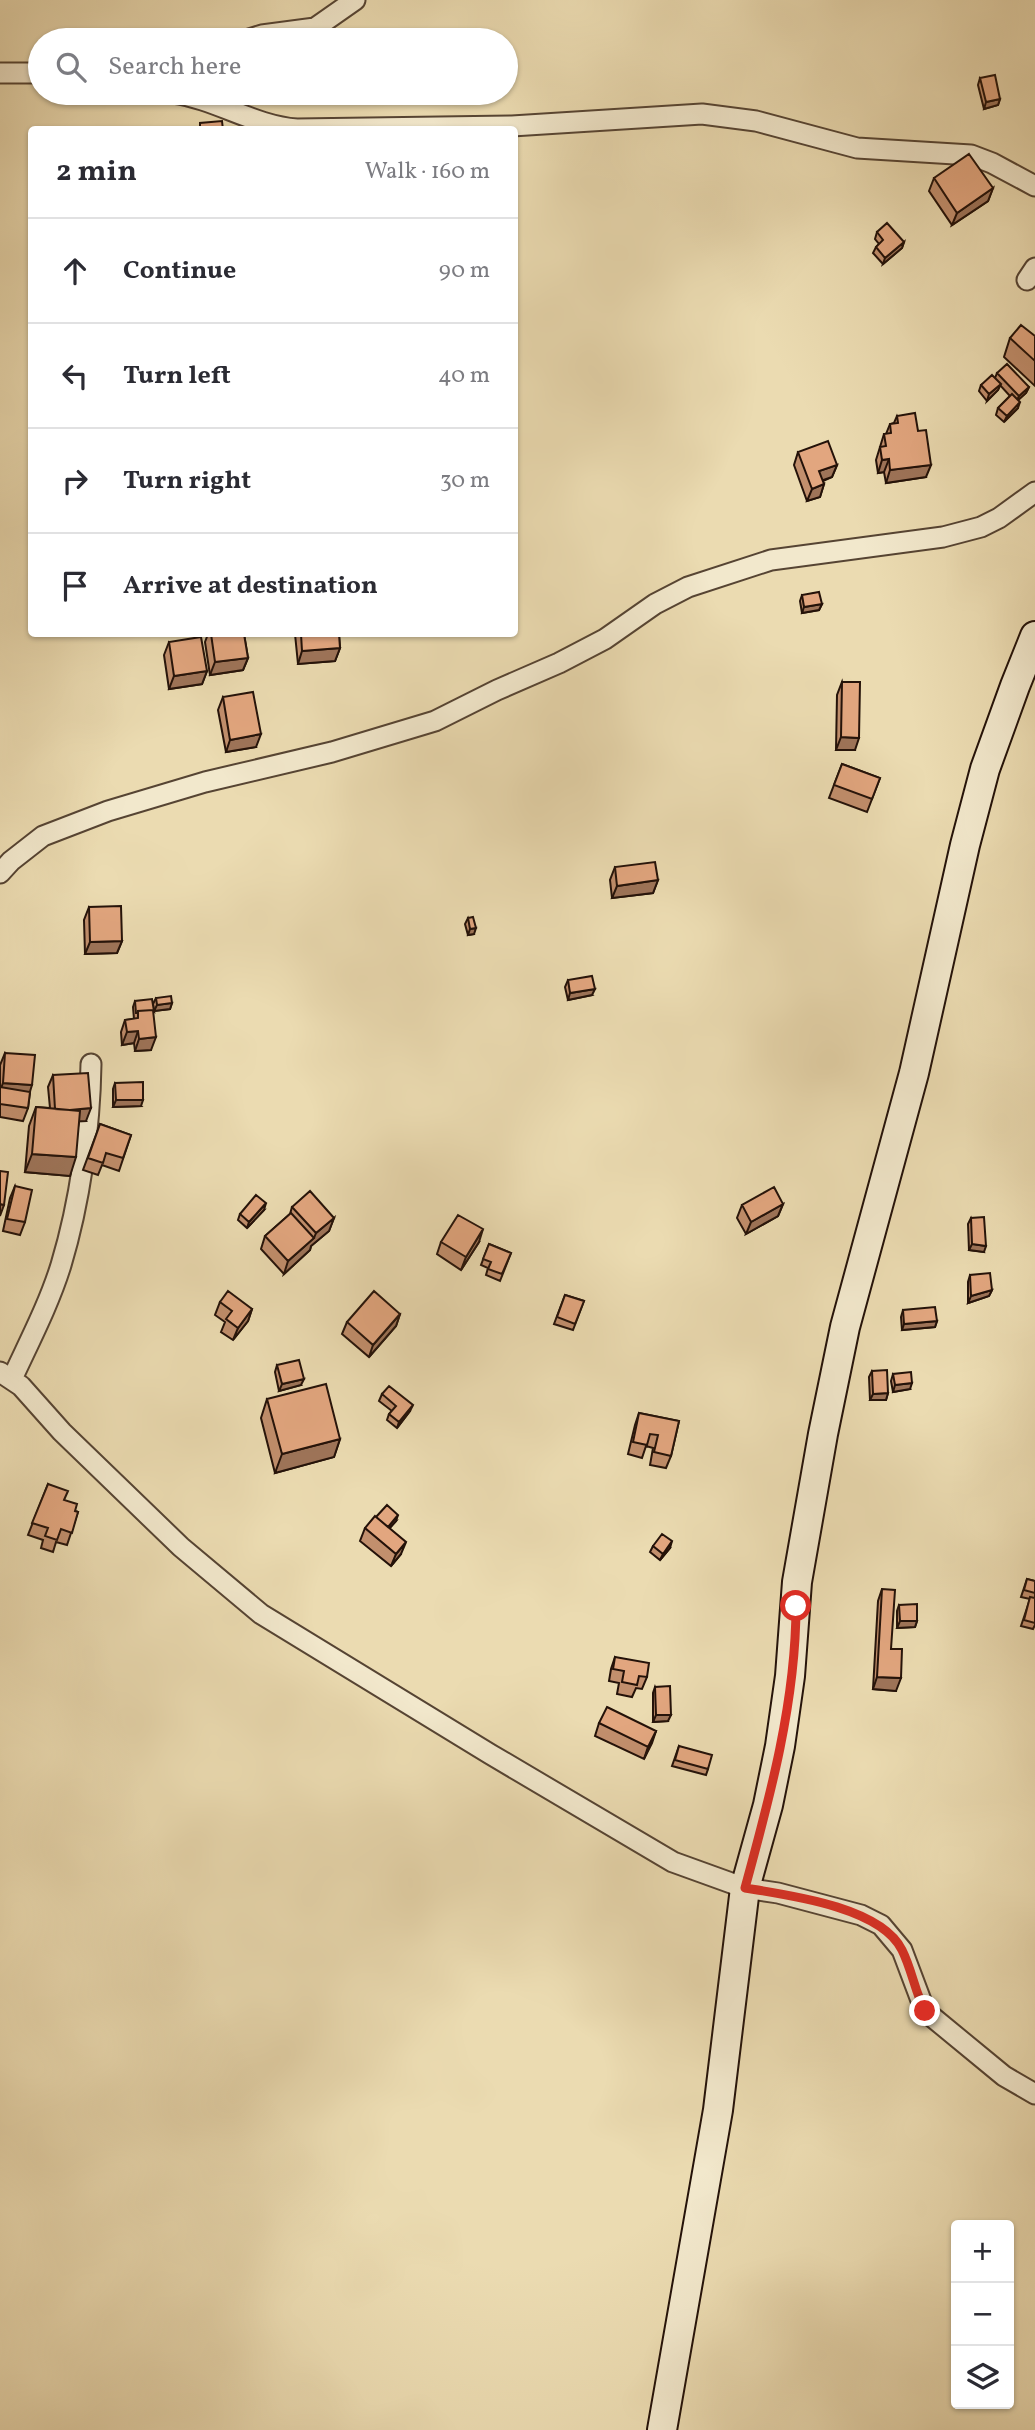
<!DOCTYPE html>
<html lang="en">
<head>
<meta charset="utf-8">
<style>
  :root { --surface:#fff; --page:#f7f7f7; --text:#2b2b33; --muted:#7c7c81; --line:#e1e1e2 }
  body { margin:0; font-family:Vollkorn,serif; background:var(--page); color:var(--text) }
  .controls { position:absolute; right:21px; bottom:21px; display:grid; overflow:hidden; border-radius:7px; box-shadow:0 2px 5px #0004 }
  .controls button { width:63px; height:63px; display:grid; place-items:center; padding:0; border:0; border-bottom:2px solid var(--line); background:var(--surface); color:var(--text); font:35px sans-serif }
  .stop { position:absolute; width:21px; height:21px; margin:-16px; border:5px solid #d93025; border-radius:50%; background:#fff }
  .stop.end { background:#d93025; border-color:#fff; box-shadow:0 2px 7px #0008 }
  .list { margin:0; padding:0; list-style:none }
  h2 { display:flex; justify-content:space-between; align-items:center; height:91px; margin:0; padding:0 28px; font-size:30px }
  h2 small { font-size:23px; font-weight:400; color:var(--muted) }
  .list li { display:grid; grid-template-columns:46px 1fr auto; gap:21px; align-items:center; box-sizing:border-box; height:105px; padding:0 28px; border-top:2px solid var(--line) }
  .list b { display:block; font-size:26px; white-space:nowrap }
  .list em { font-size:23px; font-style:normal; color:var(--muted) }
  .icon { flex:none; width:38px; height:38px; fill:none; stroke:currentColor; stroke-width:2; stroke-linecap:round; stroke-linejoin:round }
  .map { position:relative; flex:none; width:1035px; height:2430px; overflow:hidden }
  .search { position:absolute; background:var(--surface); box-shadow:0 2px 5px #0004; left:28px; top:28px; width:490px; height:77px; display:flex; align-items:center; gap:18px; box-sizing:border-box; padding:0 24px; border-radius:38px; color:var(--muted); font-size:26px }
  .panel { position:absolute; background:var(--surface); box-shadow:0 2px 5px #0004; left:28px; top:126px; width:490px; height:511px; border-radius:7px }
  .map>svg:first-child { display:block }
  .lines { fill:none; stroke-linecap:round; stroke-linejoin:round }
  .minor-casing { stroke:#564433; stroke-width:23 }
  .secondary-casing { stroke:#241209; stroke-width:32 }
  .minor { stroke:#f2e8cc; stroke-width:19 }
  .secondary { stroke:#f2e8cc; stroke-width:28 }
  .wall { fill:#c28f6d; stroke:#241209; stroke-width:2 }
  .shaded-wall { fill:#9e7459; stroke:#241209; stroke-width:2 }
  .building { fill:#e2a67f; stroke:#241209; stroke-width:2 }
  .route { stroke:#d93025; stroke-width:9 }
</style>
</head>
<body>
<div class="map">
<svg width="1035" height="2430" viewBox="0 0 1035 2430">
  <rect width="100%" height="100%" fill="#ebdbb1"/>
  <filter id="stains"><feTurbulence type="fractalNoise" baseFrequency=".00286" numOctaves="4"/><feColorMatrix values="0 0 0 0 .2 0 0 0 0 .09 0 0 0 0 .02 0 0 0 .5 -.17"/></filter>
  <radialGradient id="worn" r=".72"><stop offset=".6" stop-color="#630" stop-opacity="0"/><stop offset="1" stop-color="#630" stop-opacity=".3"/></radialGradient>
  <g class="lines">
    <g class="minor-casing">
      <path id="minor" d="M246 40 262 35 315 28 355 0
        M0 73H40
        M173 93C216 99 254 126 297 129L512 126 702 114 756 121 857 148 971 155 992 163 1035 186
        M1027 280 1035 268
        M0 873 11 861 43 836 108 811 205 782 332 752 435 721 497 690 559 663 605 639 655 604 688 587 771 560 943 537 981 527 999 518 1035 492
        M0 1372 21 1386 62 1432 181 1547 261 1614 490 1754 673 1862 745 1888 778 1893 861 1915 881 1925 902 1950 925 2011 1004 2076 1035 2094
        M12 1379C29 1342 49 1304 61 1265 80 1202 90 1129 91 1064"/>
    </g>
    <g class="secondary-casing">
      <path id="secondary" d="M662 2430 718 2110 745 1888 768 1805 780 1746 790 1676 797 1582 823 1434 845 1327 914 1073 965 845 985 769 1015 686 1035 636"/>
    </g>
    <use href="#minor" class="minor"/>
    <use href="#secondary" class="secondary"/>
  </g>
  <path class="wall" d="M980 78 1000 99 998 105 984 109 978 85Z
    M934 178 993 188 988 201 952 225 929 191Z
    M877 232 904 242 902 248 883 264 873 253 876 247 879 244 875 239Z
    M1035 336V386L1004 357 1010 338Z
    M997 373 1029 387 1026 393 1018 400V408L1004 422 996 415 998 408 1010 396 1000 385 998 390 987 401 979 391 981 385 995 378Z
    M897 416 926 477 886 483 884 472 878 473 876 460 884 434H886L890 424 894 423Z
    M798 452 837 465 832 477 823 481 824 484 820 497 807 501 794 465Z
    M802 595 822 604 819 610 802 613 800 601Z
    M208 634H244L248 658 243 670 210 675 205 642Z
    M295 634H339L340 648 335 661 298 664Z
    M169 642 207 671 202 684 169 689 164 655Z
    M842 682 855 750H836L837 695Z
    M223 697 256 747 226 752 218 710Z
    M842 764 880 778 867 812 829 798Z
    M615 867 658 880 653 893 612 898 610 880Z
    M89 907 122 941 117 953 85 954 84 920Z
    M468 918 474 934 468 935 465 924Z
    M568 980 592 995 568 1000 565 987Z
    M156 998 172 1003 170 1009 154 1011 153 1004Z
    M135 1001 153 1012 151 1050 135 1051 134 1043 122 1045 121 1032 125 1020 134 1019 133 1007Z
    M5 1053 30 1092 28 1108 23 1121 0 1117V1065Z
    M53 1075 86 1121H79L70 1176 25 1172 29 1126 36 1107 50 1108 48 1087Z
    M115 1083 141 1106 113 1107V1089Z
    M100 1124 131 1135 119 1171 102 1165 98 1175 83 1170Z
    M15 1186 25 1222 20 1235 3 1231 10 1198Z
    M783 1204 778 1216 746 1234 737 1218 742 1205Z
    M292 1207 334 1218 329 1231 311 1246 310 1250 284 1274 261 1249 265 1236 290 1214Z
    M264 1210 247 1228 238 1220 240 1214Z
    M971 1218 984 1252 969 1250 968 1224Z
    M441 1242H479L461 1270 437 1254Z
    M489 1244 511 1253 500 1281 486 1275 488 1268 481 1265Z
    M970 1275 992 1290 989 1296 968 1303V1282Z
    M565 1295 584 1301 573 1330 554 1324Z
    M220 1302 252 1309 248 1321 233 1340 221 1332 225 1322 215 1315Z
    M903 1310 937 1321 935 1327 902 1330 901 1317Z
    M400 1314 396 1326 369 1357 342 1334 347 1322Z
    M277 1365 301 1385 279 1391 275 1372Z
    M872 1371 888 1393 886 1400H870L869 1377Z
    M893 1374 910 1389 893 1392 891 1381Z
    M382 1394 410 1411 397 1428 387 1420 389 1414 392 1411 379 1401Z
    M267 1399 340 1439 334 1457 275 1473 261 1418Z
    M639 1413 679 1421 671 1456 666 1468 650 1465 653 1448 646 1446 642 1458 628 1454 635 1425Z
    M48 1484 75 1511 78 1512 67 1545 56 1542 53 1552 41 1548 43 1540 28 1535Z
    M396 1521 389 1529 401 1554 391 1566 360 1541 365 1528Z
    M653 1546 670 1548 660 1560 650 1552Z
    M1027 1579 1035 1581V1625L1033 1629 1021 1626 1030 1599 1021 1597Z
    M882 1589 891 1649 896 1691 873 1689 878 1601Z
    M899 1605 917 1621 915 1627 897 1628V1611Z
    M615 1657 647 1677 642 1689 636 1688 632 1697 617 1694 619 1683 609 1681 611 1669Z
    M655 1687 668 1721 653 1722V1693Z
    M599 1723 656 1731 644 1759 595 1736Z
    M679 1746 708 1769 706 1775 672 1766Z"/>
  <path class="shaded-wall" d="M1000 99 998 105 984 109 986 102Z
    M993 188 988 201 952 225 957 213Z
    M904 242 902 248 883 264 885 258Z
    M1001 384 998 390 987 401 989 394Z
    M1029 387 1026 393 1016 402 1019 396Z
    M1020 402 1018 408 1004 422 1007 416Z
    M889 459 884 472 878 473 882 460Z
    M837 465 832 477 815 483 819 471Z
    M931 465 926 477 886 483 890 470Z
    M824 484 820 497 807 501 812 489Z
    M822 604 819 610 802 613 804 607Z
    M340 648 335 661 298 664 302 651Z
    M248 658 243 670 210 675 215 662Z
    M207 671 202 684 169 689 174 676Z
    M261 734 256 747 226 752 230 740Z
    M841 737 859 738 855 750H836Z
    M658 880 653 893 612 898 617 886Z
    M476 928 474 934 468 935 470 929Z
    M122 941 117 953 85 954 90 942Z
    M595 989 592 995 568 1000 570 993Z
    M172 1003 170 1009 154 1011 157 1005Z
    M138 1031 134 1043 122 1045 127 1032Z
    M156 1037 151 1050 135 1051 139 1039Z
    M3 1083 32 1085 28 1098 0 1091Z
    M116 1100H143L141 1106 113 1107Z
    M91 1108 86 1121 51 1123 55 1111Z
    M32 1154 76 1157 70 1176 25 1172Z
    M266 1203 264 1210 247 1228 249 1222Z
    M0 1204 4 1205 0 1216Z
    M783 1204 778 1216 746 1234 751 1222Z
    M334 1218 329 1231 311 1246 310 1250 284 1274 288 1261 314 1238 316 1233Z
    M483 1229 479 1242 461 1270 466 1257Z
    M972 1244 986 1246 984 1252 969 1250Z
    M992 1290 989 1296 968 1303 971 1296Z
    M252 1309 248 1321 233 1340 238 1328Z
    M400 1314 396 1326 369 1357 373 1345Z
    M937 1321 935 1327 902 1330 904 1324Z
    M304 1379 301 1385 279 1391 282 1384Z
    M912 1383 910 1389 893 1392 895 1385Z
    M888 1393 886 1400H870L873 1394Z
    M413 1405 410 1411 397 1428 399 1422Z
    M340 1439 334 1457 275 1473 282 1454Z
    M398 1515 396 1521 383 1535 386 1529Z
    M672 1541 670 1548 660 1560 663 1554Z
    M406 1542 401 1554 391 1566 396 1554Z
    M900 1621H917L915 1627 897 1628Z
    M877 1677 901 1678 896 1691 873 1689Z
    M656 1715H671L668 1721 653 1722Z
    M656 1731 652 1743 644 1759 648 1747Z"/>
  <path class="building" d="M995 75 1000 99 986 102 980 78Z
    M222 121 223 130H200V123Z
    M969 154 993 188 957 213 934 178Z
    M887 223 904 242 885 258 876 247 883 240 877 232Z
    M1021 325 1035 336V361L1010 338Z
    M1007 364 1029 387 1019 396 997 373Z
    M992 375 1001 384 989 394 981 385Z
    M1012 394 1020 402 1007 416 998 408Z
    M915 413 918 431 926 430 931 465 890 470 889 459 882 460 880 447 886 446 884 434 891 433 890 424 898 423 897 416Z
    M828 441 837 465 819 471 824 484 812 489 798 452Z
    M819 592 822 604 804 607 802 595Z
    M211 634H244L248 658 215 662Z
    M301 634H339L340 648 302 651Z
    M201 637 207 671 174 676 169 642Z
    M842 682H860L859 738 841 737Z
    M253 692 261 734 230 740 223 697Z
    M842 764 880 778 872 799 834 785Z
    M655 862 658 880 617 886 615 867Z
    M121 906 122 941 90 942 89 907Z
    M473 917 476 928 470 929 468 918Z
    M592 976 595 989 570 993 568 980Z
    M171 996 172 1003 157 1005 156 998Z
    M152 999 154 1011 153 1010 138 1011V1013H136L135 1001Z
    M153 1010 156 1037 139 1039 138 1031 127 1032 125 1020 138 1018V1011Z
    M5 1053 35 1055 32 1085 3 1083Z
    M88 1073 91 1108 70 1110 55 1109 53 1075Z
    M143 1082V1100H116L115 1083Z
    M0 1087 30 1092 28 1108 0 1104Z
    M36 1107 80 1111 76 1157 32 1154Z
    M100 1124 131 1135 123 1158 106 1153 103 1163 88 1158Z
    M0 1171 8 1172 4 1205 0 1204Z
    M15 1186 32 1190 25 1222 7 1219Z
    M774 1187 783 1204 751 1222 742 1205Z
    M310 1191 334 1218 316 1233 292 1207Z
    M256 1195 266 1203 249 1222 240 1214Z
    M291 1213 314 1238 288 1261 265 1236Z
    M458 1215 483 1229 466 1257 441 1242Z
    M984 1217 986 1246 972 1244 971 1218Z
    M489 1244 511 1253 502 1274 488 1269 491 1262 483 1259Z
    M990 1273 992 1290 971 1296 970 1275Z
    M228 1291 252 1309 238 1328 226 1319 232 1311 220 1302Z
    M374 1291 400 1314 373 1345 347 1322Z
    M565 1295 584 1301 575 1324 557 1317Z
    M935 1307 937 1321 904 1324 903 1310Z
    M299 1360 304 1379 282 1384 277 1365Z
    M887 1370 888 1393 873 1394 872 1371Z
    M911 1372 912 1383 895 1385 893 1374Z
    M326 1384 340 1439 282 1454 267 1399Z
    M389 1386 413 1405 399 1422 389 1414 396 1406 382 1394Z
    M639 1413 679 1421 671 1456 654 1452 658 1435 650 1434 647 1445 633 1442Z
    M48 1484 68 1491 64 1500 77 1504 75 1511 78 1512 72 1533 61 1529 57 1540 45 1536 48 1528 32 1523Z
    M387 1505 398 1515 388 1527 376 1517Z
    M375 1516 406 1542 396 1554 365 1528Z
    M662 1534 672 1541 663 1554 653 1546Z
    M1027 1579 1035 1581V1593L1024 1590Z
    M882 1589 895 1590 891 1649H902L901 1678 877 1677Z
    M1030 1597 1035 1598V1623L1024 1620Z
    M917 1604V1621H900L899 1605Z
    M615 1657 649 1663 647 1677 639 1676 637 1685 622 1682 624 1671 613 1669Z
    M670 1686 671 1715H656L655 1687Z
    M607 1707 656 1731 648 1747 599 1723Z
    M679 1746 712 1755 708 1769 675 1760Z"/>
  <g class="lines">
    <path class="route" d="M796 1606C796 1701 770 1797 745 1888 789 1895 881 1907 902 1950 912 1970 915 1992 925 2011"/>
  </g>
  <rect width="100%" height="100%" filter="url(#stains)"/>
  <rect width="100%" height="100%" fill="url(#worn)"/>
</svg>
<div class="controls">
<button>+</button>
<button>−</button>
<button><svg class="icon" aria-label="layers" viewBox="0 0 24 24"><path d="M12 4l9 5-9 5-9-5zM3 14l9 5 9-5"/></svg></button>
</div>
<div class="stop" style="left:796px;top:1606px"></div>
<div class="stop end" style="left:925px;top:2011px"></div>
<div class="search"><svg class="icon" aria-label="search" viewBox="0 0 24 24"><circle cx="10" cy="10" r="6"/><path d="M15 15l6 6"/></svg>Search here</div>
<section class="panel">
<h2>2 min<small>Walk · 160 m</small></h2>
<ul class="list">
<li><svg class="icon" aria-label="ahead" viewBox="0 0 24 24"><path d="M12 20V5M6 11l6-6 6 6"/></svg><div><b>Continue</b></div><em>90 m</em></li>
<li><svg class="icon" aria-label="left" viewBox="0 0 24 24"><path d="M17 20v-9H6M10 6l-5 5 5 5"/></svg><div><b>Turn left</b></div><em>40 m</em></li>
<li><svg class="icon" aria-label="right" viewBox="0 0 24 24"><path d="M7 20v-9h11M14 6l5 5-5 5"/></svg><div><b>Turn right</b></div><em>30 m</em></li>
<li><svg class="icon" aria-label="arrive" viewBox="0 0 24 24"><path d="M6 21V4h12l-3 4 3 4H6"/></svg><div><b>Arrive at destination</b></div></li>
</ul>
</section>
</div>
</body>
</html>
